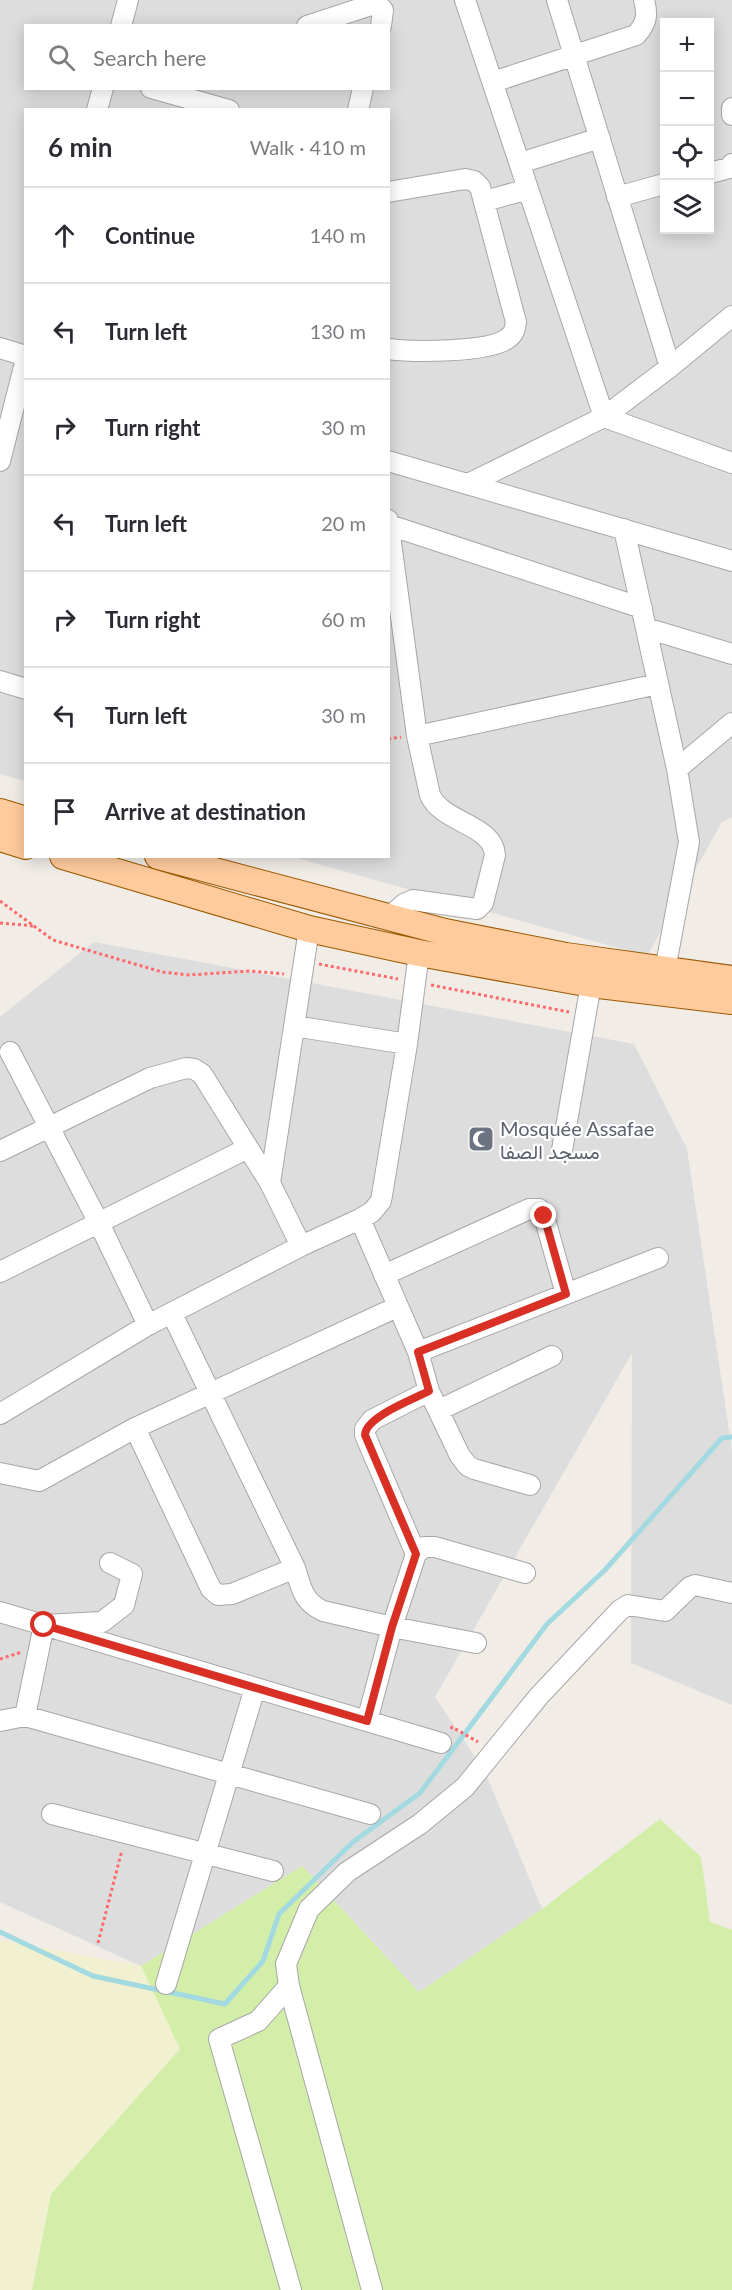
<!DOCTYPE html>
<html lang="en">
<head>
<meta charset="utf-8">
<style>
  :root { --surface:#fff; --page:#f7f7f7; --text:#2b2b33; --muted:#7c7c81; --line:#e1e1e2 }
  body { margin:0; font-family:Lato,Vazirmatn,sans-serif; background:var(--page); color:var(--text) }
  .controls { position:absolute; right:18px; top:18px; display:grid; overflow:hidden; border-radius:0px; box-shadow:0 3px 15px #0003 }
  .controls button { width:54px; height:54px; display:grid; place-items:center; padding:0; border:0; border-bottom:2px solid var(--line); background:var(--surface); color:var(--text); font:30px sans-serif }
  .stop { position:absolute; width:18px; height:18px; margin:-14px; border:4px solid #d93025; border-radius:50%; background:#fff }
  .stop.end { background:#d93025; border-color:#fff; box-shadow:0 2px 6px #0008 }
  .list { margin:0; padding:0; list-style:none }
  h2 { display:flex; justify-content:space-between; align-items:center; height:78px; margin:0; padding:0 24px; font-size:26px }
  h2 small { font-size:20px; font-weight:400; color:var(--muted) }
  .list li { display:grid; grid-template-columns:39px 1fr auto; gap:18px; align-items:center; box-sizing:border-box; height:96px; padding:0 24px; border-top:2px solid var(--line) }
  .list b { display:block; font-size:22px; white-space:nowrap }
  .list em { font-size:20px; font-style:normal; color:var(--muted) }
  .icon { flex:none; width:33px; height:33px; fill:none; stroke:currentColor; stroke-width:2; stroke-linecap:round; stroke-linejoin:round }
  .map { position:relative; flex:none; width:732px; height:2290px; overflow:hidden }
  .search { position:absolute; background:var(--surface); box-shadow:0 3px 15px #0003; left:24px; top:24px; width:366px; height:66px; display:flex; align-items:center; gap:15px; box-sizing:border-box; padding:0 21px; border-radius:0px; color:var(--muted); font-size:22px }
  .panel { position:absolute; background:var(--surface); box-shadow:0 3px 15px #0003; left:24px; top:108px; width:366px; height:750px; border-radius:0px }
  .map>svg:first-child { display:block }
  .residential { fill:#dedddd; fill-rule:evenodd }
  .farmland { fill:#f1f0d0 }
  .grass { fill:#d2eea9 }
  .lines { fill:none; stroke-linecap:round; stroke-linejoin:round }
  .stream { stroke:#a3dae1; stroke-width:5 }
  .minor-casing { stroke:#a7a7a7; stroke-width:22 }
  .major-casing { stroke:#9c5900; stroke-width:28 }
  .path { stroke:#ff6969; stroke-width:3; stroke-dasharray:3 3; stroke-linecap:butt }
  .minor { stroke:#fff; stroke-width:20 }
  .major { stroke:#ffcb9d; stroke-width:26 }
  .route { stroke:#d93025; stroke-width:8 }
  .labels { text-anchor:middle; dominant-baseline:central; stroke-width:4.5; stroke-linejoin:round; paint-order:stroke }
  .worship-label { font-size:20px; fill:#5b616d; stroke:#fff; text-anchor:start }
</style>
</head>
<body>
<div class="map">
<svg width="732" height="2290" viewBox="0 0 732 2290">
  <rect width="100%" height="100%" fill="#f1ece6"/>
  <path class="residential" d="M0 0H732V817L722 822 647 956 293 857 388 856V110H26L25 781 0 774ZM664 22H710V230H664ZM26 26H388V88H26Z
    M94 942 634 1044 687 1149 732 1451V1705L631 1663 632 1353 435 1697 485 1772 542 1909 419 1992 302 1866 141 1966 0 1902V1017Z"/>
  <path class="farmland" d="M0 1940 141 1966 181 2049 51 2194 32 2290H0Z"/>
  <path class="grass" d="M660 1819 701 1857 710 1922 732 1930V2290H32L51 2194 180 2049 141 1966 302 1866 419 1992 542 1909Z"/>
  <g class="lines">
    <path class="stream" d="M0 1932 93 1976 225 2004 263 1961 279 1914 353 1842 420 1793 547 1624 605 1570 722 1438 732 1437"/>
    <g class="minor-casing">
      <path id="minor" d="M465 0 604 417 732 463
        M557 0 670 367
        M121 26 128 0
        M307 26 371 5 379 6 383 10 381 26
        M493 82 636 35C647 23 648 15 644 0
        M151 88 229 110
        M732 108V115
        M97 110 103 88
        M358 110 363 88
        M520 163 600 138
        M710 173 729 168 732 164
        M388 192 465 179 474 181 480 187 516 322C515 329 514 334 508 338 490 353 412 352 388 349
        M617 197 664 184
        M485 201 528 189
        M0 348 26 356
        M0 461 26 359
        M388 461 732 561
        M468 484 604 417 670 367 732 316
        M388 520 417 736 430 795C442 823 493 824 495 855L483 903 477 909 413 900 404 904 389 917
        M389 525 642 608
        M624 529 677 769 689 842 665 970
        M646 628 732 654
        M0 681 26 689
        M417 736 658 684
        M677 769 732 723
        M294 1026 407 1044
        M10 1052 99 1223 148 1325
        M562 1150 591 984
        M0 1151 150 1078 186 1068 194 1069 202 1074 270 1183 301 1246
        M270 1183 309 929
        M360 1219 418 1352 429 1391 460 1456 468 1466 474 1469 530 1485
        M0 1272 248 1148
        M384 1275 529 1209H539L544 1216 566 1294
        M418 1352 658 1258
        M439 1410 552 1356
        M0 1414 148 1325 301 1246 360 1219 372 1212 381 1201 407 1044 419 953
        M135 1428 211 1589 218 1595 232 1594 295 1568 172 1314
        M0 1473 39 1481 135 1428 397 1307
        M416 1554 365 1435V1429L372 1420 429 1391
        M295 1568C301 1587 303 1602 323 1611L392 1627 476 1643
        M0 1612 441 1743
        M25 1716 44 1625 102 1622 124 1605 132 1574 110 1563
        M0 1721 25 1716 370 1814
        M367 1721 392 1627 416 1554 424 1547H435L525 1573
        M52 1814 273 1871
        M166 1984 255 1688
        M289 1986 258 2021 219 2039 291 2290
        M372 2290 289 1986 286 1964 309 1909 347 1872 420 1824 465 1787 539 1696 620 1610 628 1605 665 1611 690 1587 695 1585 732 1593"/>
    </g>
    <g class="major-casing">
      <path id="major" d="M0 812 26 820
        M0 838 26 846
        M63 856 309 929 419 953 591 984 732 1001
        M158 856 445 932 566 956 732 979"/>
    </g>
    <path class="path" d="M388 739 401 737
      M0 901 53 940 162 972 189 975 250 971 284 974
      M0 923 34 926
      M319 964 398 979
      M431 985 569 1012
      M0 1659 22 1652
      M451 1729 452 1727 478 1742
      M98 1943 122 1850"/>
    <use href="#minor" class="minor"/>
    <use href="#major" class="major"/>
  </g>
  <g class="lines">
    <path class="route" d="M44 1625 367 1721 392 1627 416 1554 365 1435C365 1417 414 1399 429 1391L418 1352 566 1294 544 1216"/>
  </g>
  <defs>
    <g id="mosque-square" transform="scale(1.35)"><rect x="-9" y="-9" width="18" height="18" rx="4" fill="#6b7280" stroke="#fff"/><path d="M3.5-4.9A6 6 0 1 0 3.5 4.9A5 5 0 1 1 3.5-4.9Z" fill="#fff"/></g>
  </defs>
  <g fill-rule="evenodd">
    <use href="#mosque-square" x="481" y="1139"/>
  </g>
  <g class="labels">
    <g class="worship-label">
      <text x="500" y="1128">Mosquée Assafae<tspan x="500" dy="23">مسجد الصفا</tspan></text>
    </g>
  </g>
</svg>
<div class="controls">
<button>+</button>
<button>−</button>
<button><svg class="icon" aria-label="locate" viewBox="0 0 24 24"><circle cx="12" cy="12" r="6"/><path d="M12 2v4M12 18v4M2 12h4M18 12h4"/></svg></button>
<button><svg class="icon" aria-label="layers" viewBox="0 0 24 24"><path d="M12 4l9 5-9 5-9-5zM3 14l9 5 9-5"/></svg></button>
</div>
<div class="stop" style="left:44px;top:1625px"></div>
<div class="stop end" style="left:544px;top:1216px"></div>
<div class="search"><svg class="icon" aria-label="search" viewBox="0 0 24 24"><circle cx="10" cy="10" r="6"/><path d="M15 15l6 6"/></svg>Search here</div>
<section class="panel">
<h2>6 min<small>Walk · 410 m</small></h2>
<ul class="list">
<li><svg class="icon" aria-label="ahead" viewBox="0 0 24 24"><path d="M12 20V5M6 11l6-6 6 6"/></svg><div><b>Continue</b></div><em>140 m</em></li>
<li><svg class="icon" aria-label="left" viewBox="0 0 24 24"><path d="M17 20v-9H6M10 6l-5 5 5 5"/></svg><div><b>Turn left</b></div><em>130 m</em></li>
<li><svg class="icon" aria-label="right" viewBox="0 0 24 24"><path d="M7 20v-9h11M14 6l5 5-5 5"/></svg><div><b>Turn right</b></div><em>30 m</em></li>
<li><svg class="icon" aria-label="left" viewBox="0 0 24 24"><path d="M17 20v-9H6M10 6l-5 5 5 5"/></svg><div><b>Turn left</b></div><em>20 m</em></li>
<li><svg class="icon" aria-label="right" viewBox="0 0 24 24"><path d="M7 20v-9h11M14 6l5 5-5 5"/></svg><div><b>Turn right</b></div><em>60 m</em></li>
<li><svg class="icon" aria-label="left" viewBox="0 0 24 24"><path d="M17 20v-9H6M10 6l-5 5 5 5"/></svg><div><b>Turn left</b></div><em>30 m</em></li>
<li><svg class="icon" aria-label="arrive" viewBox="0 0 24 24"><path d="M6 21V4h12l-3 4 3 4H6"/></svg><div><b>Arrive at destination</b></div></li>
</ul>
</section>
</div>
</body>
</html>
